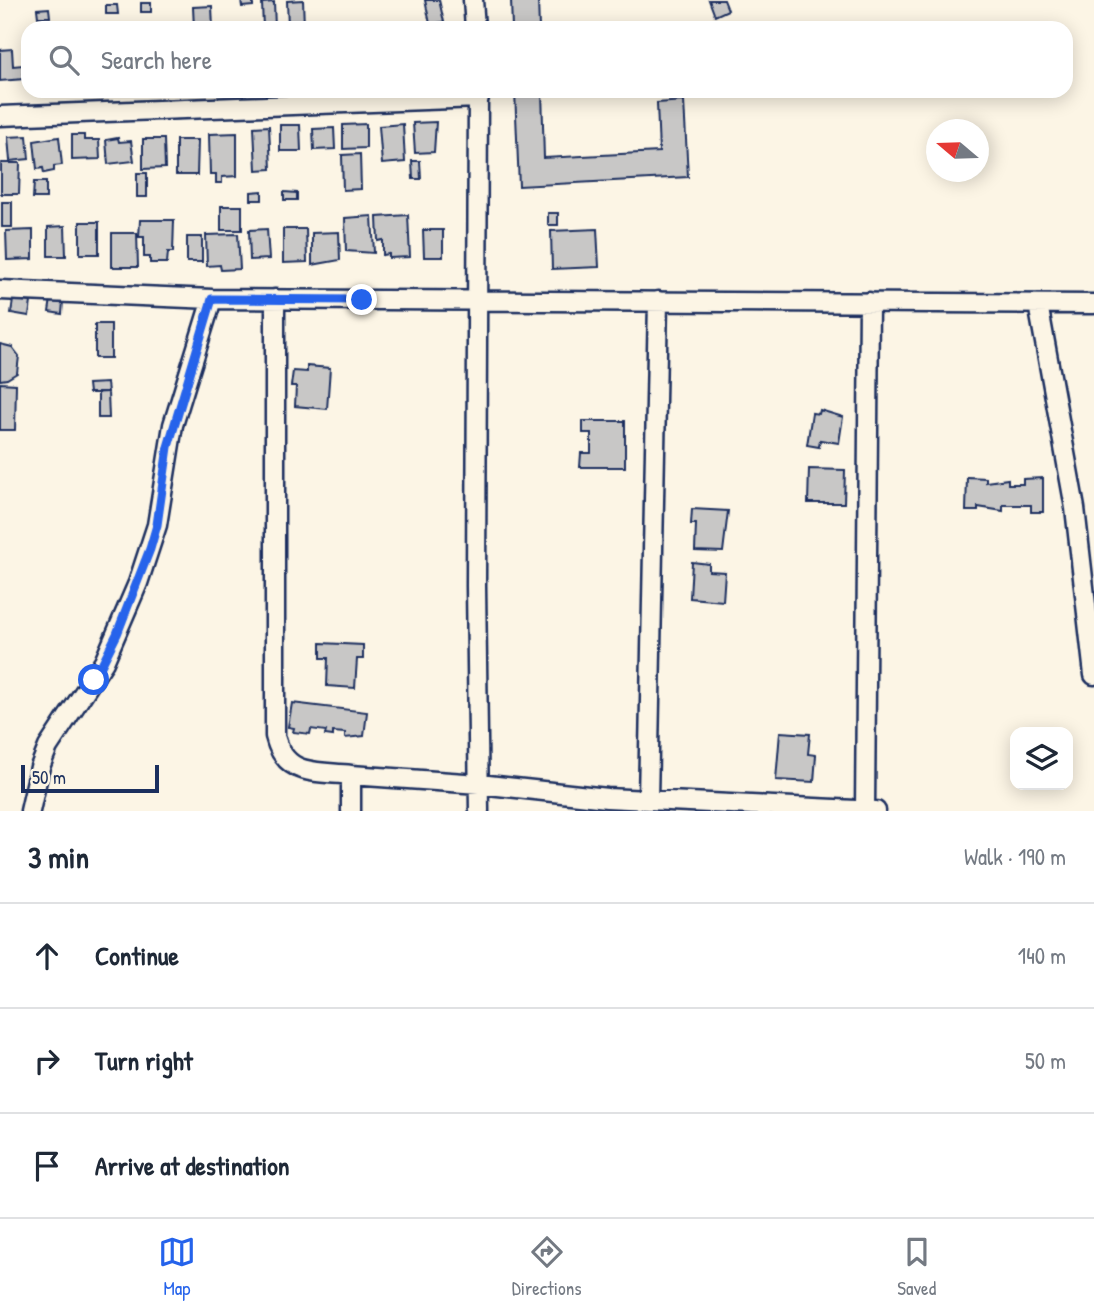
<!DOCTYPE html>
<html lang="en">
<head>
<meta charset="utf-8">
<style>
  :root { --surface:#fff; --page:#f2f2f3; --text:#1f2937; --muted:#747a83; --line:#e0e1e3; --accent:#2563eb }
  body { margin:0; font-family:"Patrick Hand",sans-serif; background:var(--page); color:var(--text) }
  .controls { position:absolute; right:21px; bottom:21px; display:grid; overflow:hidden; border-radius:14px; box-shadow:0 4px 18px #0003 }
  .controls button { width:63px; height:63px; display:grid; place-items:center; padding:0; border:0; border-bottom:2px solid var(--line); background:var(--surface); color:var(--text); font:35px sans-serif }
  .compass { position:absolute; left:926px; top:119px; width:63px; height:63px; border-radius:50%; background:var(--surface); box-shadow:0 4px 18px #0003; rotate:289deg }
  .scale { position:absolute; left:21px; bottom:18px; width:138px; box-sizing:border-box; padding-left:7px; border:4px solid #1b2f5e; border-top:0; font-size:19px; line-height:24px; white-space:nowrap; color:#1b2f5e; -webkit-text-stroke:5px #fcf5e5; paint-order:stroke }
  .stop { position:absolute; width:21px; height:21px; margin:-16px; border:5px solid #2563eb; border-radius:50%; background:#fff }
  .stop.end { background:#2563eb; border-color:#fff; box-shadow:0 2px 7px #0008 }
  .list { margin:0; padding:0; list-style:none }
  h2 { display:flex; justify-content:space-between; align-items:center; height:91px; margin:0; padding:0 28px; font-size:30px }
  h2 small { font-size:23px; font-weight:400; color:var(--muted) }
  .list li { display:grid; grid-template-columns:46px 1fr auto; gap:21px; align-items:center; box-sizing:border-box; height:105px; padding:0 28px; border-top:2px solid var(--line) }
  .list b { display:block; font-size:26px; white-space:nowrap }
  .list em { font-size:23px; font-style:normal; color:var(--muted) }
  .icon { flex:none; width:38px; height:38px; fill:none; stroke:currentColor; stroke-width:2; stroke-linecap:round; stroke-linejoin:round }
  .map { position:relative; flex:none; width:1094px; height:811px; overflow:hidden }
  .search { position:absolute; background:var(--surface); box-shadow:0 4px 18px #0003; left:21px; right:21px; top:21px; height:77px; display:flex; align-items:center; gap:18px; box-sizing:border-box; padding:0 24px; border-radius:21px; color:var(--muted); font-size:26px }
  .sheet { height:406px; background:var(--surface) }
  nav { display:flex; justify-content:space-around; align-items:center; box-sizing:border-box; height:98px; border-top:2px solid var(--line); background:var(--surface); font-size:19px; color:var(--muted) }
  nav a { display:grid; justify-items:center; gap:4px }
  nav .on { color:var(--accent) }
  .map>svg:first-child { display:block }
  .building { fill:#c8c7c6; stroke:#1b2f5e; stroke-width:2 }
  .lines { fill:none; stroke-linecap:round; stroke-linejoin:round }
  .minor-casing { stroke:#1b2f5e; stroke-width:23 }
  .minor { stroke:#fcf5e5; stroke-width:18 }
  .route { stroke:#2563eb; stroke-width:9 }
</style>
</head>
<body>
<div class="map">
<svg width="1094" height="811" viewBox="0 0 1094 811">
  <rect width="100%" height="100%" fill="#fcf5e5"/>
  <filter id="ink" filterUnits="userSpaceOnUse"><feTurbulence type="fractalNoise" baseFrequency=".0143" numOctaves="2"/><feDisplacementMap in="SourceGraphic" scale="14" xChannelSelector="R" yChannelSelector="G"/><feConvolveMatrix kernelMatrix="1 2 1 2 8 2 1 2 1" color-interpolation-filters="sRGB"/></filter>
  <g filter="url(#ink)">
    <path class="building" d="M241 0H253V6L242 7Z
      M303 0 304 26H288L287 1Z
      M425 0H439L444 22 430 24Z
      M511 0H538L539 28H512Z
      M709 0H724L728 10 715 16Z
      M274 2 275 28H263L262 3Z
      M141 3H151V12H141Z
      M106 5H117L118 14H106Z
      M212 6 213 28H194L193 7Z
      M49 8 50 17H38L37 9Z
      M366 22V28H347V23Z
      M12 49 13 66 23 65 24 79 0 81V50Z
      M515 91H542L544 158 659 152 657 103 684 101 688 177 519 186Z
      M436 122 434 152 415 153 413 123Z
      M366 124V148L343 149V125Z
      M403 124 405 162 382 164 379 126Z
      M280 125H300L301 151H280Z
      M269 126 271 169 256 170 254 127Z
      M334 128 335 149 314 150 313 129Z
      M237 133V176L222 177V183H216V174H210L209 134Z
      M72 135H84V140H99L100 159 72 160Z
      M27 136 29 159 10 161 8 137Z
      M59 137 62 165 54 166V171L44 173 43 168 37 169 34 141Z
      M118 138 119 142 131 141 134 161 108 164 106 140Z
      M143 139H164L165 168 143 169Z
      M176 140H198L197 175H176Z
      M360 154 361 189 343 190 342 155Z
      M412 161H420L421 179H413Z
      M1 163H20L19 194H1Z
      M137 173H147V197H137Z
      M34 182H46V198H33Z
      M262 191V200H251V192Z
      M284 192 297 193V200H284Z
      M2 202H12V227H2Z
      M221 206H242V230H221Z
      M548 213H558V225H548Z
      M408 215 410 257 389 258V254L383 255V240L378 241 377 217Z
      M372 216 374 253 346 251 345 218Z
      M140 220H174L173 252H168L167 263H150V257H144V237H139Z
      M80 222H99V254H80Z
      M65 226 66 256H48V227Z
      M267 229 269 259 250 260 249 230Z
      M283 229H306L307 262 283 263Z
      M597 229 599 267 552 269 551 231Z
      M33 230V259L7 260 6 231Z
      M423 230H443V257H424Z
      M339 232 340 260 312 265V233Z
      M112 233H137L138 267H112Z
      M238 234 240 269 221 270 220 265 207 266 206 235Z
      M187 237H202V262H187Z
      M51 299 63 301 62 314 49 312Z
      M13 300 31 302 29 316 11 313Z
      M95 324H111V358H95Z
      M0 344 12 347 19 356 17 373 7 379 0 380Z
      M307 366 330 368 327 409 295 406 296 386H291L293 371 307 372Z
      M0 383 16 384 15 430H0Z
      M107 383 108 392 89 393 88 384Z
      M98 392H108L109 418H98Z
      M820 410 843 417 839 443 820 440 819 447 807 445 812 413 819 414Z
      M583 421H625V467H580L581 453H591V433H583Z
      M809 469 845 470 844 503H808Z
      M967 477 986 478V482L1008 479V484H1023V479L1043 478V512H1031V505H1003V511L978 507V511H966Z
      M692 509 728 511 723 552 695 551 696 524H691Z
      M692 562 709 564V571L725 572 723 601 690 598Z
      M321 643 363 645V659H357L355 688 327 686 328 658H321Z
      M292 703 367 712 364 736 345 738V733L333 732V736L325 735 326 731 311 729 310 734 293 732 294 728 288 727Z
      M780 732 810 734 808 754 816 755 814 782 776 780Z"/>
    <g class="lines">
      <g class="minor-casing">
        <path id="minor" d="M473 0 475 28
          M478 91 476 586 479 811
          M0 116 479 98
          M0 290 212 299 1094 304
          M275 299V736C285 777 315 771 351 775V811
          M1038 304 1075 508 1094 675
          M351 775 479 784 607 798 876 811
          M648 800 658 301
          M30 811 40 767 48 747 104 662 138 583 157 525 173 425 212 299
          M865 811 869 302"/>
      </g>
      <use href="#minor" class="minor"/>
    </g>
  </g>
  <g class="lines" filter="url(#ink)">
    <path class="route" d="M94 680 117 634 150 549 157 525 168 447 212 299 362 300"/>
  </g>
</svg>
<div class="controls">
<button><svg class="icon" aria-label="layers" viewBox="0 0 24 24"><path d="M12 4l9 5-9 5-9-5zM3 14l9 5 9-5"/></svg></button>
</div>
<svg class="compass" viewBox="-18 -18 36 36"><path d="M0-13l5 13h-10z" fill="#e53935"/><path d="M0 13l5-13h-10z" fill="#747a83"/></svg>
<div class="scale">50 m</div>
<div class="stop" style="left:94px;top:680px"></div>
<div class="stop end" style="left:362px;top:300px"></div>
<div class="search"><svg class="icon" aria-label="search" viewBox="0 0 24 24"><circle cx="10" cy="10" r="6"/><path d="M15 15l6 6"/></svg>Search here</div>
</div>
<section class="sheet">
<h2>3 min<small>Walk · 190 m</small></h2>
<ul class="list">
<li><svg class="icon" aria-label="ahead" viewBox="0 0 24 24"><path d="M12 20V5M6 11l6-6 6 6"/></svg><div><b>Continue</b></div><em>140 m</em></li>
<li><svg class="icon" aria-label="right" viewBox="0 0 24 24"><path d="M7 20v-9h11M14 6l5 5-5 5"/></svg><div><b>Turn right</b></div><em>50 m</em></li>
<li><svg class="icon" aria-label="arrive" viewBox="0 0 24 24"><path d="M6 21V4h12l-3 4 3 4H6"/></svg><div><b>Arrive at destination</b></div></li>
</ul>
</section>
<nav>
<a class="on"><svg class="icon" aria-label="map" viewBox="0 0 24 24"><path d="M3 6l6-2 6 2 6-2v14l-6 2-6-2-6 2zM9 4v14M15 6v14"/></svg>Map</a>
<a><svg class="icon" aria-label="directions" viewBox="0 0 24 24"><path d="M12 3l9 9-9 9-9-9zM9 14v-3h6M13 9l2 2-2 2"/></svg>Directions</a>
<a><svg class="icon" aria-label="saved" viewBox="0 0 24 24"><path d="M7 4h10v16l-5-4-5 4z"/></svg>Saved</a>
</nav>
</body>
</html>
